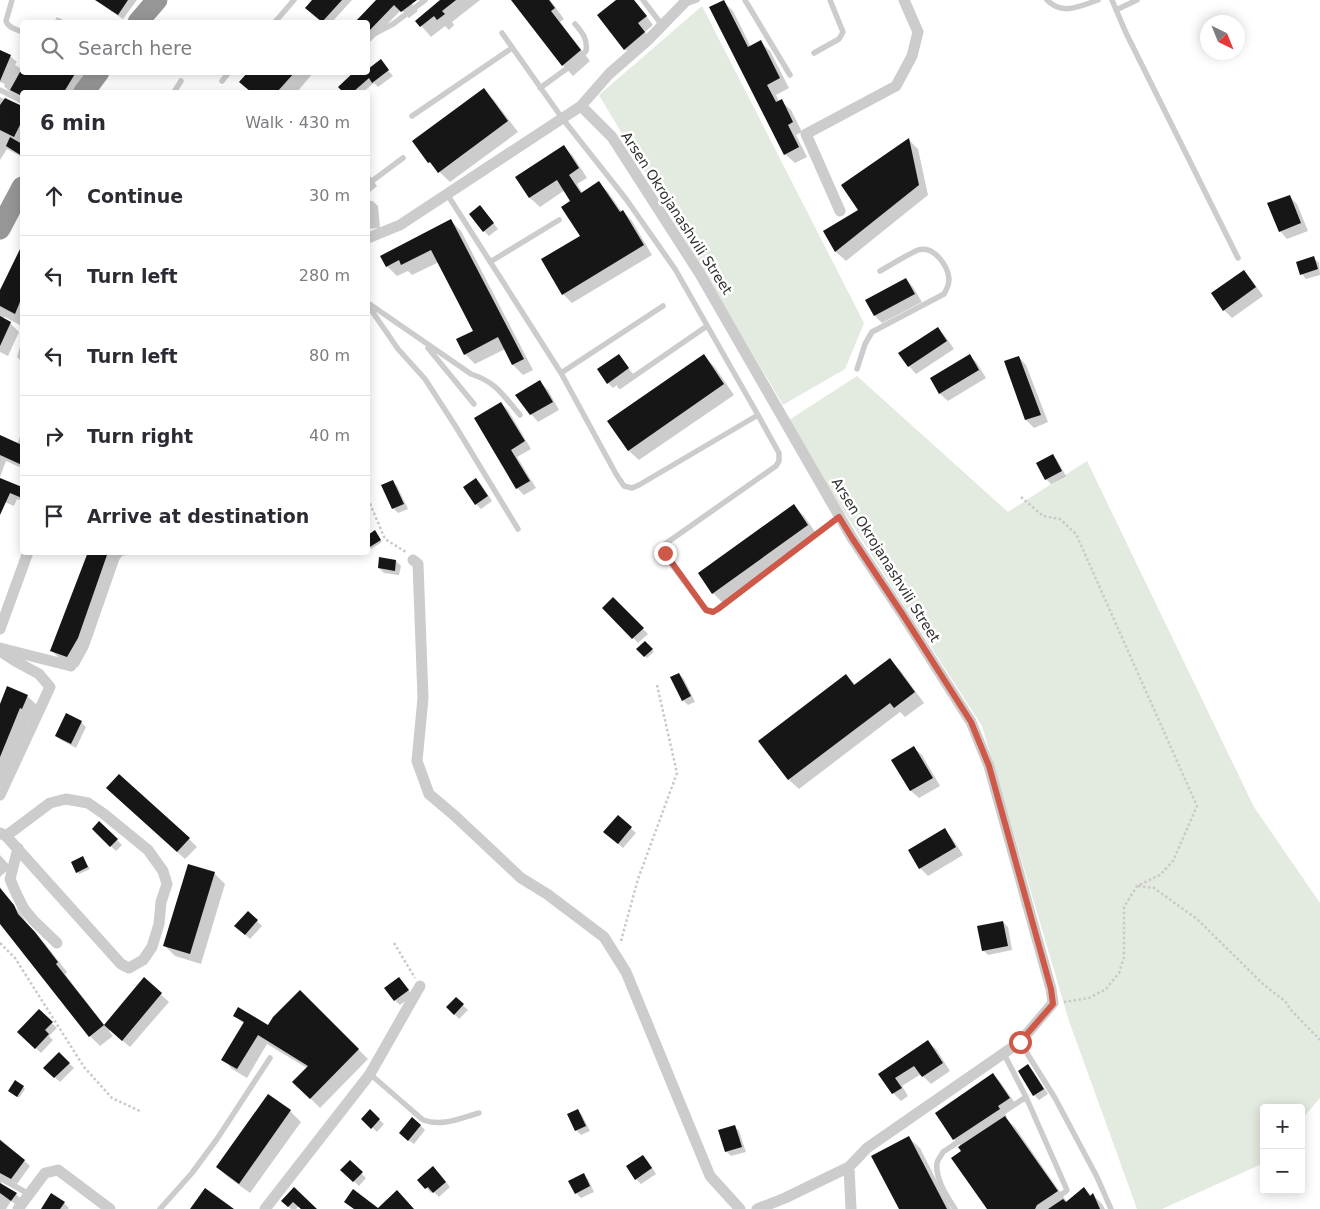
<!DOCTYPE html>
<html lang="en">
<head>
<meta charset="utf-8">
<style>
  :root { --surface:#fff; --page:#f2f2f3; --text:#2b2b33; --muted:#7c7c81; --line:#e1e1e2 }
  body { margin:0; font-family:"DejaVu Sans",sans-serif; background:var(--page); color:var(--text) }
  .controls { position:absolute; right:15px; bottom:15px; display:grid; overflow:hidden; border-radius:5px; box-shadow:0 2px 12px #0003 }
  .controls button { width:45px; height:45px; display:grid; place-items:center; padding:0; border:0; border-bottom:1px solid var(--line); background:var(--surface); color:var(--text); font:25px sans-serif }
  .compass { position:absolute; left:1200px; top:15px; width:45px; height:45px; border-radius:50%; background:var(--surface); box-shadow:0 2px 12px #0003; rotate:137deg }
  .stop { position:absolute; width:15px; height:15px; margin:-11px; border:4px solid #cf5948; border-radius:50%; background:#fff }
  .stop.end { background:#cf5948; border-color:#fff; box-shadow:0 1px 5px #0008 }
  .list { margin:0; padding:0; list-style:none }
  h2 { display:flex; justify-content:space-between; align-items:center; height:65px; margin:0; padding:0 20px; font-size:21px }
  h2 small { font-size:16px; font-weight:400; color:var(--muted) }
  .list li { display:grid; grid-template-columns:32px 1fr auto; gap:15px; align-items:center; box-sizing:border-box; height:80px; padding:0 20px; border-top:1px solid var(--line) }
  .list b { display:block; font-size:19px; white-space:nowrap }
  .list em { font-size:16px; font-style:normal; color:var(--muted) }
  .icon { flex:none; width:28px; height:28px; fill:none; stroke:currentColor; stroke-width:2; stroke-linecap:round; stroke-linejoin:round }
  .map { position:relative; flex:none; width:1320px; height:1209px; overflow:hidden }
  .search { position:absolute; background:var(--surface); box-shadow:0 2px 12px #0003; left:20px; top:20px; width:350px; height:55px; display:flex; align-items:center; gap:12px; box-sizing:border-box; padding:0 18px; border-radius:5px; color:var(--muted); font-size:19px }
  .panel { position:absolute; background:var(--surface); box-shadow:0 2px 12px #0003; left:20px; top:90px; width:350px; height:465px; border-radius:5px }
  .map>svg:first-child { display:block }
  .green { fill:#e3eadf }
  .shadow { fill:#0003 }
  .building { fill:#161616 }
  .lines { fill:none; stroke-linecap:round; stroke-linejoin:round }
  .path { stroke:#c9c9c9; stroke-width:2.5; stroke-dasharray:2.5 2.5; stroke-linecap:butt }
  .lane { stroke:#ccc; stroke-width:5.5 }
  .street { stroke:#ccc; stroke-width:11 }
  .highway { stroke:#969696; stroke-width:21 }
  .route { stroke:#cf5948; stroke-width:6 }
  .labels { text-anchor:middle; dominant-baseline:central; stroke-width:5; stroke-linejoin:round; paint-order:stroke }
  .street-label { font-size:14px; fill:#2f2f2f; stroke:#fff }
</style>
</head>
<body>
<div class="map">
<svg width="1320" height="1209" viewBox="0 0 1320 1209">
  <rect width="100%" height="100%" fill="#fff"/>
  <path class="green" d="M702 6 864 323 845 369 783 405 599 95Z
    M857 376 1008 512 1087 461 1254 807 1320 903V1098L1301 1120V1108H1264V1163L1162 1209H1137L1069 1021 982 726 786 422Z"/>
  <path class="shadow" d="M106 0H137L123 19 108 9 103 4Z
    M313 0H352L332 22H322L313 14Z
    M378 0H408L418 11 409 18 401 10 369 43 368 42V22H356Z
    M442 0H480L452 22 454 25 449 30 445 26 431 37 417 21Z
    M512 0H550L564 19 560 22 590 61 573 76 563 65Z
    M618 0H634L653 25 645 32 652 41 633 57 625 49 598 15Z
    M724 2 733 11 751 47 760 42 770 51 789 88 776 95 779 102 781 101 791 110 802 132 796 135 807 157 795 163 785 154Z
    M57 17 67 22H54Z
    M0 52 10 56 17 62 15 65 22 69V72H86L73 92H22V98L10 92 4 86 5 84 0 82Z
    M380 61 393 76 378 87 374 83 363 92H344L340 88 368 72V70Z
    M249 72H314L297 92H251L241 82Z
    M484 90 494 100 518 132 450 182 429 162Z
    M0 97 20 107 22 106V157L7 149 0 160Z
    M908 139 918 149 928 195 846 261 836 252 825 231 859 210Z
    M564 147 573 156 587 178 577 184 583 194 599 183 608 192 622 212 623 211 632 221 652 255 572 303 563 294 582 236 572 201 565 190 540 207 530 198 517 178Z
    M368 173 377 186 368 194Z
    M1289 196 1297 204 1308 231 1287 239 1280 231Z
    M368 201H373L378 206 380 228 368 229Z
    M480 206 498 229 489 236 484 231Z
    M451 221 461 231 533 370 523 375 513 365 505 349 475 364 465 354 475 331 439 262 412 275 408 271 397 276 387 266Z
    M22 248V321L8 314 4 317V320L10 323 19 332 8 356 0 352V293Z
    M1314 258 1319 263 1320 275 1306 279 1302 274Z
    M1243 271 1251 279 1263 296 1232 318 1224 310 1212 294Z
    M906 279 913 287 922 302 882 323 875 316Z
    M937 328 945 336 954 349 916 374 909 366Z
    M22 340V362L17 357Z
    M619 356 633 374 613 388 608 383Z
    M704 356 714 366 734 395 639 460 628 450Z
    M970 356 977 363 986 378 948 401 940 394 931 379Z
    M1019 357 1026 365 1048 422 1034 428 1026 420 1005 362Z
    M540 382 548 390 559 410 538 422 531 414Z
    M501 403 508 410 531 449 517 457 536 488 524 495 517 488Z
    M22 432V468L6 461 0 477V436L17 444Z
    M1053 455 1057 460 1066 476 1051 484 1046 479Z
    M0 479 22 488V501L17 499 14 506 0 500Z
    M476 479 481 484 492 501 481 509 476 504Z
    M392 481 397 486 408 509 398 513 393 508Z
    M794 506 804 516 818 536 724 604 713 593 699 574Z
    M375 532 382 542 371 549 368 543V536Z
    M89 552H127L126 555 122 556 119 560 88 649 78 667 62 661 52 651Z
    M396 561 401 566 399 575 384 573 379 568Z
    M613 599 648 634 638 643 604 608Z
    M645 642 654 652 647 658 638 649Z
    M890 660 900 670 924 703 905 717 900 712 799 789 789 780 846 675 856 685Z
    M679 674 684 679 695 702 688 705 683 700Z
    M27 696 37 705 32 718 30 717 0 790V707Z
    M81 722 86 727 76 748 61 740 56 736Z
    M914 748 922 755 940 786 919 798 911 791 893 760Z
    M115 796 189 839 197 847 185 859Z
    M618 817 636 833 623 848 610 837Z
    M99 823 122 845 116 851 93 829Z
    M945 830 952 838 963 855 928 876 920 868Z
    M0 855 11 867 0 877Z
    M83 857 90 869 79 874 77 872Z
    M214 873 225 884 201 964 175 956 165 946Z
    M0 887 23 917 28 925 45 944 67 972 65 974 105 1026 144 979 169 1002 130 1047 110 1030 109 1031 113 1036 100 1046 90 1036 0 922Z
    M248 913 262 926 250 939 236 926Z
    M1003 922 1008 927 1012 950 988 955 983 950Z
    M403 983 413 996 400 1005 395 1000Z
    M300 991 368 1059 320 1108 294 1082 307 1068 267 1044 247 1078 232 1069 223 1059 244 1024 235 1015 268 1026Z
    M456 999 468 1010 459 1019 448 1007Z
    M39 1011 57 1028 49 1036 53 1040 41 1053 19 1032Z
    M928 1042 936 1049 950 1071 931 1084 921 1074 902 1086 908 1096 901 1101 893 1093 880 1074Z
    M59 1054 74 1068 60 1082 45 1068Z
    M1028 1066 1033 1071 1048 1094 1039 1100 1034 1095Z
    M993 1075 1001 1083 1017 1106 1005 1114 1007 1117 1005 1118 1015 1127 1067 1202 1084 1188 1092 1196 1093 1195 1102 1204 1105 1209H989L963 1151 962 1147 954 1139Z
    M23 1087 25 1089 19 1098 12 1093Z
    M268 1096 290 1111 301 1122 250 1193 228 1177 217 1167Z
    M578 1110 582 1115 590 1131 581 1135 576 1130Z
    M370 1111 384 1124 377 1132 363 1119Z
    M420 1125 425 1130 414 1144 405 1138Z
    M734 1126 739 1131 746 1152 731 1156 726 1151Z
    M909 1138 920 1148 951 1209H900Z
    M0 1139 30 1166 17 1184 7 1179 2 1181 1 1185 16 1194 22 1200 18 1206 11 1201 6 1209H0Z
    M643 1156 648 1161 656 1174 641 1184 636 1179Z
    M350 1162 366 1178 359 1186 342 1170Z
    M438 1172 450 1187 439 1197 433 1191 431 1193 419 1180Z
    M583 1175 588 1179 594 1192 581 1198 576 1193 570 1181Z
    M294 1189 315 1209H302L299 1206 296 1209H291L283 1201Z
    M52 1195 64 1203 69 1208 68 1209H42Z"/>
  <path class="building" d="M95 0H128L118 15Z
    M312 0H342L322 22 305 8Z
    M376 0H417L401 12 394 5 368 32V22H355Z
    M440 0H456L442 11 445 14 437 20 434 16 420 27 415 21Z
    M511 0H549L555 8 551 11 581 50 562 66Z
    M616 0H634L647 16 638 23 645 32 624 50 597 15Z
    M724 0 748 47 761 40 780 78 767 85 776 102 782 99 793 122 788 125 799 147 784 155 709 7Z
    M0 50 11 55 0 81Z
    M381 59 389 70 372 83 369 78 353 92H343L338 87 354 72H368V69Z
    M20 72H76L64 92H22V96L10 90Z
    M248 72H295L277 92H251L239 82Z
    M484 88 508 121 438 173 430 162 428 163 412 141Z
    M5 98 22 106V121L14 137 0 130V105Z
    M10 137 22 144V156L6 146Z
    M909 138 919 185 835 252 823 231 858 210 841 185Z
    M564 145 579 168 569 175 581 193 599 181 620 212 623 210 644 245 562 295 541 259 580 236 561 207 570 201 557 180 529 198 515 177Z
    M1290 195 1301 223 1279 232 1267 203Z
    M480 205 494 223 483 232 469 214Z
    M451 219 524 359 512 365 498 337 464 355 456 339 473 331 431 250 401 265 399 260 386 267 380 256Z
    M22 245V297L15 314 0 306V290Z
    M1314 256 1318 269 1300 275 1296 262Z
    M1244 270 1256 287 1223 311 1211 293Z
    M906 278 915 294 874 316 865 300Z
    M0 316 11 322 0 346Z
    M938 327 947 341 908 367 898 353Z
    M619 354 629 368 607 384 597 369Z
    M704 354 724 384 628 451 607 421Z
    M970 354 979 370 939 394 930 378Z
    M1019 356 1041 415 1025 420 1004 361Z
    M540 380 553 402 530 415 515 395Z
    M501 402 525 441 511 450 530 481 516 489 474 418Z
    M0 435 22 445V465L0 455Z
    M1053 454 1062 471 1045 480 1036 463Z
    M0 478 22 487V498L10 493 0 515Z
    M476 478 488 496 475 505 463 487Z
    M393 480 404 504 392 509 381 485Z
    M794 504 808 525 712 594 698 573Z
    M375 530 381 540 368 548V535Z
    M88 552H108L78 638 67 657 50 651Z
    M379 557 396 560 395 571 378 568Z
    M613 597 644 628 632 639 602 608Z
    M645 641 653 649 644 657 636 649Z
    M890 658 915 692 894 708 890 703 788 780 758 741 846 674 854 685Z
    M679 673 691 696 682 701 670 677Z
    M7 686 28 695 22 709 20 708 0 757V704Z
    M66 713 82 721 71 744 55 736Z
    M914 746 933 778 910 791 891 760Z
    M119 774 190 838 177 852 106 788Z
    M618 815 632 827 618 844 603 832Z
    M99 821 118 839 110 847 92 829Z
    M945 828 956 847 919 869 908 850Z
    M83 856 88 867 76 873 71 862Z
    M188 864 215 872 190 954 163 946Z
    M0 888 14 905 18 914 35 932 58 962 56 964 104 1025 89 1037 0 924Z
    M248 911 258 920 245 935 234 926Z
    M1003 921 1008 946 982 951 977 926Z
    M144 977 162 993 122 1041 104 1025Z
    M399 977 409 990 394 1001 384 988Z
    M300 990 359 1049 310 1099 292 1082 308 1066 258 1035 237 1069 221 1060 244 1022 233 1016 238 1007 268 1025 273 1017Z
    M456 997 464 1004 454 1015 446 1007Z
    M39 1009 53 1022 45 1030 49 1034 35 1049 17 1032Z
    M928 1040 943 1063 922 1077 914 1066 895 1078 902 1088 892 1094 878 1074Z
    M59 1052 70 1063 54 1078 43 1068Z
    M1028 1064 1044 1089 1033 1096 1018 1071Z
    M993 1073 1010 1098 998 1106 1000 1109 953 1140 935 1113Z
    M15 1080 24 1086 17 1097 8 1091Z
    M268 1094 291 1110 239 1184 216 1167Z
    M370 1109 380 1119 371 1129 361 1119Z
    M578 1109 586 1126 575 1131 567 1114Z
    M1005 1116 1058 1191 1037 1205 1035 1209H987L951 1158 961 1151 958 1147Z
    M412 1117 421 1125 408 1141 399 1133Z
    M735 1125 742 1147 725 1152 718 1130Z
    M909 1136 947 1209H899L871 1156Z
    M0 1140 25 1160 11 1179 0 1173Z
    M643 1155 652 1168 635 1180 626 1166Z
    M350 1160 363 1172 353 1182 340 1170Z
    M433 1166 446 1182 433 1193 428 1187 425 1189 417 1180Z
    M584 1173 590 1186 575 1194 568 1181Z
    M0 1183 17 1193 11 1201 0 1193Z
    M294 1187 317 1209H301L293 1202 288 1207 281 1201Z
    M1084 1187 1090 1196 1093 1193 1100 1209H1048L1063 1199 1066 1202Z
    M205 1188 234 1209H190Z
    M353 1189 378 1208 397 1190 414 1209H354L344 1202Z
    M51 1193 65 1202 60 1209H41Z"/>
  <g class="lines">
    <path class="path" d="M1021 497 1043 516 1060 519 1076 534 1197 806 1173 861 1160 875 1137 886 1124 907V957L1119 973 1106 989 1089 998 1064 1002
      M368 499 385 539 406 552
      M1138 886 1154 888 1197 919 1264 985 1285 1001 1291 1010 1320 1040
      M621 941 638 879 677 773 657 685
      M0 943 15 958 84 1067 112 1098 140 1111
      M394 943 415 978"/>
    <path class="lane" d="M12 0 6 21C8 28 16 29 22 32
      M643 0 662 25
      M745 0 790 75
      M1047 0C1063 16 1080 6 1098 0
      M1112 0 1126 33 1238 258
      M685 4 697 0
      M1116 10 1137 0
      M275 22 294 0
      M502 33 562 118 626 199 675 269 758 415
      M368 37 393 24 425 0
      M814 53 839 39 843 32 830 0
      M222 81 229 72
      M540 88 576 62 586 51C588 39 582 32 575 24
      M0 90 22 101
      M174 92 181 81
      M285 92 308 72
      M412 116 512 48
      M368 184 403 158
      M447 194 561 373 663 306
      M490 262 559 220
      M368 303 471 374C496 382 503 395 520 415
      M368 307 374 314 398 349 425 379 456 427 518 529
      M0 311 22 323
      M428 348 474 404
      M857 369 865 344 872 332 944 294C947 289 949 285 949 279 948 266 934 245 918 250 908 254 891 265 880 271
      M561 373 616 474 624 486 632 488 639 485 758 415 779 453V461L776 466 665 544V553L669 561 706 610 713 612 718 609 839 517
      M620 386 707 326
      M1020 1042 1055 1098 1097 1177 1111 1209
      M370 1074 423 1120C443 1127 460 1118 479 1113
      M1026 1097 1067 1190 1065 1192 1040 1209
      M0 1178 29 1194
      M160 1209 192 1173 217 1139 270 1058
      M955 1209C947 1196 935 1179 937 1163 938 1159 941 1156 943 1152L1026 1097 1003 1052"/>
    <path class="street" d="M581 106 609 74 649 39 687 0
      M840 211 806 134 896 86 912 56 918 32 904 0
      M368 238 400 225 581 106 612 137 700 274 852 538 903 615 971 722 989 766 1051 989 1053 1003 1020 1042 867 1148 849 1167 785 1198 757 1209
      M413 560 418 564 423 698 417 761 429 794 455 816 521 878 547 894 604 937 626 972 710 1176 740 1209
      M0 629 28 552
      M0 648 71 666 85 641 116 552
      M0 651 15 661 39 674 50 687 0 795
      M0 833 6 836 121 964 129 968 143 960 152 947 159 924 161 902 167 884 163 871 148 850 104 814 88 803 66 799 50 803 6 836
      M18 848 10 879 16 893 24 909 34 921 57 943
      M849 1167 851 1209
      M18 1209 45 1173 58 1170 110 1209
      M265 1209 370 1074 420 986"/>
    <path class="highway" d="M138 22 157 0
      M84 92 99 72
      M0 229 22 187"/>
  </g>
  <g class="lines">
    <path class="route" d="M665 553 706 610 713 612 718 609 839 517 852 538 903 615 971 722 989 766 1051 989 1053 1004 1020 1042"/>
  </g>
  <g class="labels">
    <g class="street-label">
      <text transform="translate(677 213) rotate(57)">Arsen Okrojanashvili Street</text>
      <text transform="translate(886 560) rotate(58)">Arsen Okrojanashvili Street</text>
    </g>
  </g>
</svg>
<div class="controls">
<button>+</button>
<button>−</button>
</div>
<svg class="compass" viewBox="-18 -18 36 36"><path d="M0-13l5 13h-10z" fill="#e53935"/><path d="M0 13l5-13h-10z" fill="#7c7c81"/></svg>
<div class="stop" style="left:1020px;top:1042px"></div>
<div class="stop end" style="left:665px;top:553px"></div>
<div class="search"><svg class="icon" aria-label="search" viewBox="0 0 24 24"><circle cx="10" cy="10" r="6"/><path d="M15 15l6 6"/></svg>Search here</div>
<section class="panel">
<h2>6 min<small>Walk · 430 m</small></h2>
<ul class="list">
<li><svg class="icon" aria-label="ahead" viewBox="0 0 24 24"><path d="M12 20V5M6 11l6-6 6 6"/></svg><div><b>Continue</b></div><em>30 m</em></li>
<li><svg class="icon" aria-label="left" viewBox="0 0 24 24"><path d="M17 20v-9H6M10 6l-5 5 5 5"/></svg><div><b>Turn left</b></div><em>280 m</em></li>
<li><svg class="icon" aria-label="left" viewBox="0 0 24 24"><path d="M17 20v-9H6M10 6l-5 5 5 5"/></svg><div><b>Turn left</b></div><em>80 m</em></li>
<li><svg class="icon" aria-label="right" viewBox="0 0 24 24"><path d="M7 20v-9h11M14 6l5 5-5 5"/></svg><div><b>Turn right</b></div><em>40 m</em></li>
<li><svg class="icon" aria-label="arrive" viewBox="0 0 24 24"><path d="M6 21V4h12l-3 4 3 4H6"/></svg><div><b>Arrive at destination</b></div></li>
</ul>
</section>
</div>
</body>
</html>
